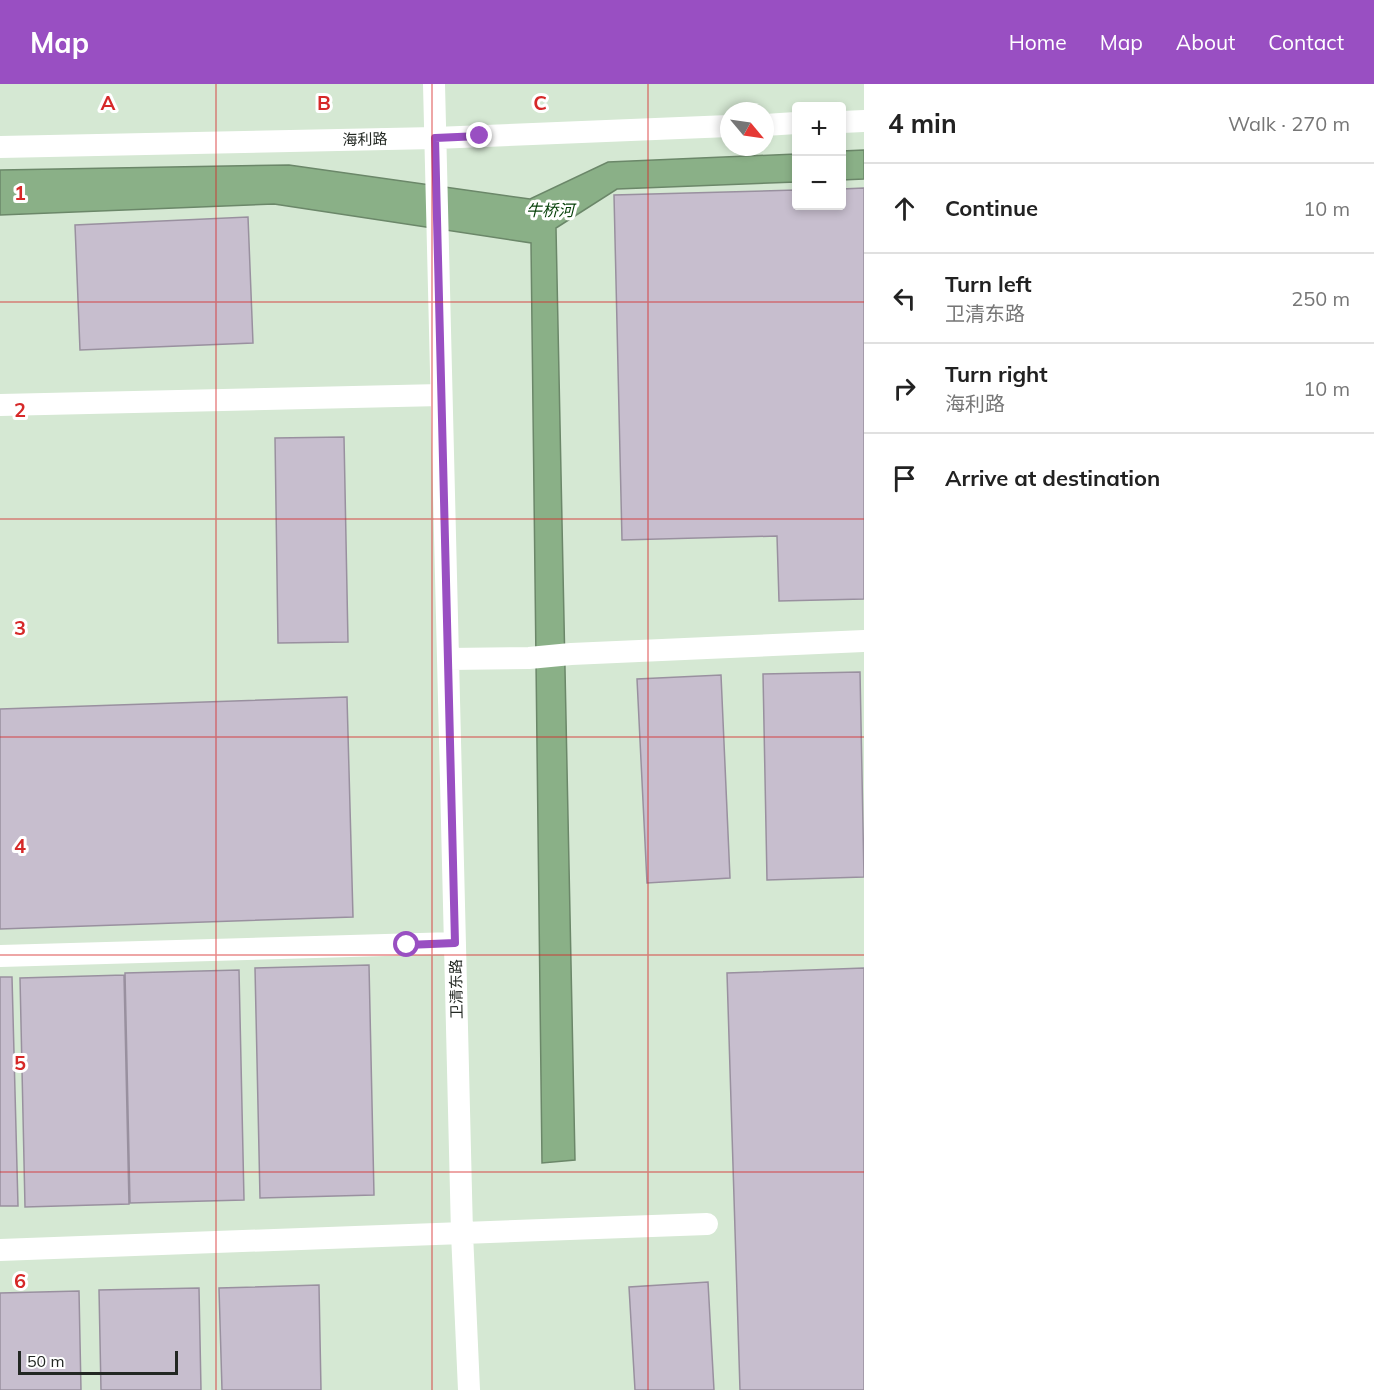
<!DOCTYPE html>
<html lang="en">
<head>
<meta charset="utf-8">
<style>
  :root { --surface:#fff; --page:#f2f2f2; --text:#222; --muted:#767676; --line:#e0e0e0; --accent:#994fc2 }
  body { margin:0; font-family:Mulish,"Noto Sans SC",sans-serif; background:var(--page); color:var(--text) }
  .controls { position:absolute; right:18px; top:18px; display:grid; overflow:hidden; border-radius:6px; box-shadow:0 3px 9px #0003 }
  .controls button { width:54px; height:54px; display:grid; place-items:center; padding:0; border:0; border-bottom:2px solid var(--line); background:var(--surface); color:var(--text); font:30px sans-serif }
  .compass { position:absolute; left:720px; top:18px; width:54px; height:54px; border-radius:50%; background:var(--surface); box-shadow:0 3px 9px #0003; rotate:119deg }
  .scale { position:absolute; left:18px; bottom:15px; width:160px; box-sizing:border-box; padding-left:6px; border:3px solid #222722; border-top:0; font-size:16px; line-height:21px; white-space:nowrap; color:#222722; -webkit-text-stroke:4px #fff; paint-order:stroke }
  .stop { position:absolute; width:18px; height:18px; margin:-14px; border:4px solid #994fc2; border-radius:50%; background:#fff }
  .stop.end { background:#994fc2; border-color:#fff; box-shadow:0 2px 6px #0008 }
  .list { margin:0; padding:0; list-style:none }
  h2 { display:flex; justify-content:space-between; align-items:center; height:78px; margin:0; padding:0 24px; font-size:26px }
  h2 small { font-size:20px; font-weight:400; color:var(--muted) }
  .list li { display:grid; grid-template-columns:39px 1fr auto; gap:18px; align-items:center; box-sizing:border-box; height:90px; padding:0 24px; border-top:2px solid var(--line) }
  .list b { display:block; font-size:22px; white-space:nowrap }
  .list p { margin:0; font-size:20px; white-space:nowrap; color:var(--muted) }
  .list em { font-size:20px; font-style:normal; color:var(--muted) }
  .icon { flex:none; width:33px; height:33px; fill:none; stroke:currentColor; stroke-width:2; stroke-linecap:round; stroke-linejoin:round }
  .map { position:relative; flex:none; width:864px; height:1306px; overflow:hidden }
  header { display:flex; align-items:center; gap:36px; box-sizing:border-box; height:84px; padding:0 30px; background:var(--accent); color:#fff }
  header strong { font-size:28px }
  nav { display:flex; gap:33px; margin-inline-start:auto; font-size:21px }
  main { display:flex }
  aside { flex:1; background:var(--surface) }
  .map>svg:first-child { display:block }
  .built { fill:#d5e8d3; fill-rule:evenodd }
  .water { fill:#8ab087; stroke:#6b8769; stroke-width:1.5 }
  .building { fill:#c7bece; stroke:#99909f; stroke-width:1.5 }
  .lines { fill:none; stroke-linecap:round; stroke-linejoin:round }
  .minor { stroke:#fff; stroke-width:22 }
  .route { stroke:#994fc2; stroke-width:8 }
  .grid { fill:none; stroke:#d62828; stroke-width:1.5; stroke-opacity:0.55 }
  .labels { text-anchor:middle; dominant-baseline:central; stroke-width:6; stroke-linejoin:round; paint-order:stroke }
  .street-label { font-size:15px; fill:#222722; stroke:#fff }
  .water-label { font-size:16px; font-style:italic; fill:#033e06; stroke:#fff }
  .grid-label { font-size:20px; text-anchor:middle; font-weight:bold; fill:#d62828; stroke:#fff; stroke-width:6; stroke-linejoin:round; paint-order:stroke }
</style>
</head>
<body>
<header>
<strong>Map</strong>
<nav><a>Home</a><a>Map</a><a>About</a><a>Contact</a></nav>
</header>
<main>
<div class="map">
<svg width="864" height="1306" viewBox="0 0 864 1306">
  <rect width="100%" height="100%" fill="#e1eee0"/>
  <path class="built" d="M0 0H864V1306H0ZM796 22H842V122H796ZM729 27H765V63H729Z"/>
  <path class="water" d="M864 66V95L842 96V67Z
    M796 70V98L617 105 556 144 575 1076 542 1079 531 159 274 120 0 131V86L289 81 530 115 608 78Z"/>
  <path class="building" d="M864 104V515L779 517 777 452 622 456 614 111 796 106V122H842V105Z
    M248 133 253 259 80 266 75 141Z
    M344 353 348 558 278 559 275 354Z
    M860 588 864 793 767 796 763 590Z
    M721 591 730 794 647 799 637 595Z
    M347 613 353 833 0 845V625Z
    M369 881 374 1111 260 1114 255 884Z
    M864 884V1306H740L727 889Z
    M239 886 244 1116 130 1119 125 889Z
    M124 891 129 1120 25 1123 20 894Z
    M0 893H12L18 1122H0Z
    M708 1198 714 1306H635L629 1203Z
    M319 1201 321 1306H222L219 1204Z
    M199 1204 201 1306H101L99 1206Z
    M79 1207 81 1306H0V1209Z"/>
  <g class="lines">
    <path class="minor" d="M434 0 462 1149 469 1306
      M842 38 864 37
      M765 41 796 39
      M0 63 435 54 729 42
      M0 321 441 311
      M448 575 529 574 571 570 864 557
      M0 872 455 859
      M0 1166 707 1140"/>
  </g>
  <g class="lines">
    <path class="route" d="M407 861 455 859 435 54 480 52"/>
  </g>
  <path class="grid" d="M216 0V1306M432 0V1306M648 0V1306M0 218H864M0 435H864M0 653H864M0 871H864M0 1088H864"/>
  <g class="labels">
    <g class="street-label">
      <text transform="translate(365 55) rotate(-1)">海利路</text>
      <text transform="translate(456 905) rotate(-91)">卫清东路</text>
    </g>
    <g class="water-label">
      <text x="550" y="126">牛桥河</text>
    </g>
  </g>
  <g class="grid-label">
    <text x="108" y="26">A</text>
    <text x="324" y="26">B</text>
    <text x="540" y="26">C</text>
    <text x="20" y="116">1</text>
    <text x="20" y="333">2</text>
    <text x="20" y="551">3</text>
    <text x="20" y="769">4</text>
    <text x="20" y="986">5</text>
    <text x="20" y="1204">6</text>
  </g>
</svg>
<div class="controls">
<button>+</button>
<button>−</button>
</div>
<svg class="compass" viewBox="-18 -18 36 36"><path d="M0-13l5 13h-10z" fill="#e53935"/><path d="M0 13l5-13h-10z" fill="#767676"/></svg>
<div class="scale">50 m</div>
<div class="stop" style="left:407px;top:861px"></div>
<div class="stop end" style="left:480px;top:52px"></div>
</div>
<aside>
<h2>4 min<small>Walk · 270 m</small></h2>
<ul class="list">
<li><svg class="icon" aria-label="ahead" viewBox="0 0 24 24"><path d="M12 20V5M6 11l6-6 6 6"/></svg><div><b>Continue</b></div><em>10 m</em></li>
<li><svg class="icon" aria-label="left" viewBox="0 0 24 24"><path d="M17 20v-9H6M10 6l-5 5 5 5"/></svg><div><b>Turn left</b><p>卫清东路</p></div><em>250 m</em></li>
<li><svg class="icon" aria-label="right" viewBox="0 0 24 24"><path d="M7 20v-9h11M14 6l5 5-5 5"/></svg><div><b>Turn right</b><p>海利路</p></div><em>10 m</em></li>
<li><svg class="icon" aria-label="arrive" viewBox="0 0 24 24"><path d="M6 21V4h12l-3 4 3 4H6"/></svg><div><b>Arrive at destination</b></div></li>
</ul>
</aside>
</main>
</body>
</html>
